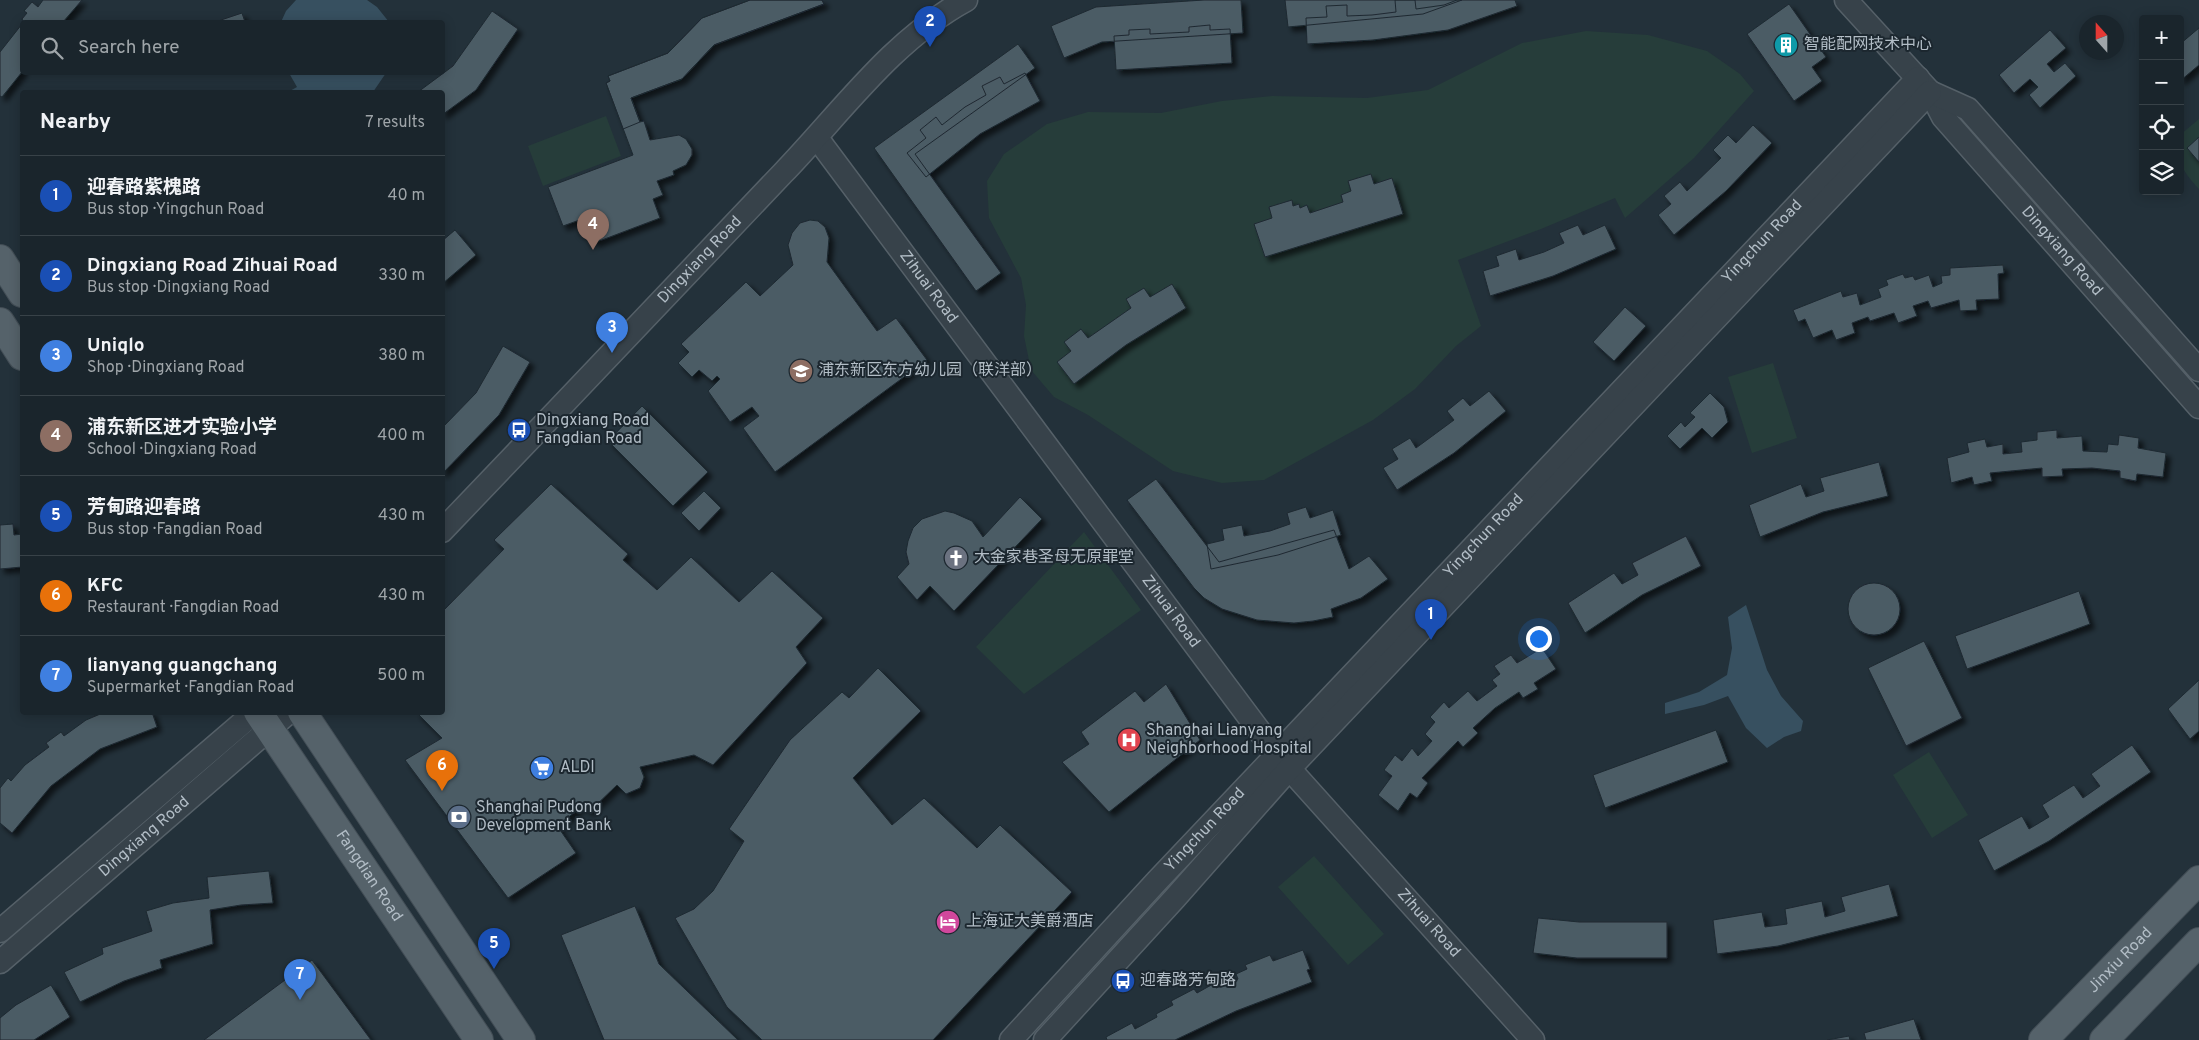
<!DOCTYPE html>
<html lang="en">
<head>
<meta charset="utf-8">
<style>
  :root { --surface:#1a252c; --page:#273138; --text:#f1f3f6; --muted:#9fa5a9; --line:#384248; --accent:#0b8043 }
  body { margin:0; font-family:Overpass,"Noto Sans SC",sans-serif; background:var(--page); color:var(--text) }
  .controls { position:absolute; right:15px; top:15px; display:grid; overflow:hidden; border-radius:5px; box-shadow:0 2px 12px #0003 }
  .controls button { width:45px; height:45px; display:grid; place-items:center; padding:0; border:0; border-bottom:1px solid var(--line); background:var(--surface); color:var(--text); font:25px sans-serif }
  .compass { position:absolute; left:2079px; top:15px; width:45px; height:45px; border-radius:50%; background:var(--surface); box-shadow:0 2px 12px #0003; rotate:339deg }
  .you { position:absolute; left:1538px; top:638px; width:18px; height:18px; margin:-12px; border:4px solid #fff; border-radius:50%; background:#1a73e8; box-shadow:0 0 0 8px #1a73e833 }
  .badge { display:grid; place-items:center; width:32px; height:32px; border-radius:50%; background:var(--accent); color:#fff; font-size:16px; font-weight:700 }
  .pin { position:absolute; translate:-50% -41px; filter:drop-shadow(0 1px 2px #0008) }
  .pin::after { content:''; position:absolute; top:26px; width:18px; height:15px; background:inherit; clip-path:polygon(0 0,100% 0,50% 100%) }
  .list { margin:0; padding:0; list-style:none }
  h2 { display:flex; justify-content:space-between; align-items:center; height:65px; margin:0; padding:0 20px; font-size:21px }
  h2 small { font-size:16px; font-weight:400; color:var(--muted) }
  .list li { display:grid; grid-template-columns:32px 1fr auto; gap:15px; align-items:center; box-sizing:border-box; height:80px; padding:0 20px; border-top:1px solid var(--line) }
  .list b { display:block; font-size:19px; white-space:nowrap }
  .list p { margin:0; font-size:16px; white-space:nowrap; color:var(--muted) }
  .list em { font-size:16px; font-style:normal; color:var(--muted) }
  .icon { flex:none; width:28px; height:28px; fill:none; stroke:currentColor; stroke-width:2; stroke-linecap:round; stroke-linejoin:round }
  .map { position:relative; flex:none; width:2199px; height:1040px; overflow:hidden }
  .search { position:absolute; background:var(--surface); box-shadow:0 2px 12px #0003; left:20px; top:20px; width:425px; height:55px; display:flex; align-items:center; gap:12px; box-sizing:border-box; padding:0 18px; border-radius:5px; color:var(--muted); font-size:19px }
  .panel { position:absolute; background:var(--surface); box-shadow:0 2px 12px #0003; left:20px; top:90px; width:425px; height:625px; border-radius:5px }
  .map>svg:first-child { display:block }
  .green { fill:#263d3a }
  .water { fill:#375060 }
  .building { fill:#4c5b65; stroke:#1e2931; filter:url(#shadow) }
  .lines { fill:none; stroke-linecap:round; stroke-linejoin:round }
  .minor-casing { stroke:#556068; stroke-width:25 }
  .major-casing { stroke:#434e56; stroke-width:30 }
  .minor { stroke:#37424a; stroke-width:22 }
  .major { stroke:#55626a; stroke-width:28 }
  .labels { text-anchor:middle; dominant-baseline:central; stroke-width:4; stroke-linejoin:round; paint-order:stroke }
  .poi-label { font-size:16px; fill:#b2bdc6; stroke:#1c272f; text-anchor:start }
  .street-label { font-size:16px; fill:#b2bdc6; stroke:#1c272f }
</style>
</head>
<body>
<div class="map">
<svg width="2199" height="1040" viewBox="0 0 2199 1040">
  <defs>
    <filter id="shadow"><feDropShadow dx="4.5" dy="4.5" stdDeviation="2.5" flood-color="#0009"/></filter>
  </defs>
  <rect width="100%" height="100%" fill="#23313a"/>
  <path class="green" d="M1586 31 1648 35 1707 51 1740 74 1754 91 1694 158 1625 218 1615 198 1541 229 1458 260 1481 326 1456 346 1415 389 1373 420 1264 480 1222 483 1173 471 1088 415 1054 397 1031 370 1024 336 1026 305 1021 278 989 218 987 181 1004 154 1047 124 1088 112 1161 113 1222 101 1272 96 1367 98 1428 90 1522 43Z
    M606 116 621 156 543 186 528 146Z
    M2199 119V189C2179 167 2180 165 2180 135Z
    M1773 363 1797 438 1752 453 1728 377Z
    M1084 532 1141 610 1024 694 976 647Z
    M1929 752 1968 815 1932 838 1893 775Z
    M1314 856 1384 934 1348 965 1278 887Z"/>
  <path class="water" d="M296 0H367L377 7 389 22H281L286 11Z
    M289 73H386L373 92H288L297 87Z
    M1746 605 1767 670 1781 696 1803 721 1801 731 1784 737 1767 748 1746 728 1728 696 1704 705 1665 714V703L1699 692 1727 675 1732 648 1728 617Z"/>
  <path class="building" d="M43 0H82L63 22H24L22 19 27 13 24 11 32 2 38 7Z
    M750 0H822L824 4 714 45 682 79 631 98 640 122 644 121 650 140 679 135 686 139 692 149V155L686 165 673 171 674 175 657 181 663 195 653 199 660 218 594 243 585 218 563 226 548 187 633 155 606 83 610 81 608 76 668 53 702 18Z
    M750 0H822L824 4 714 45 682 79 631 98 640 122 623 129 606 83 610 81 608 76 668 53 702 18Z
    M1204 0H1241L1243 33 1102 42 1064 58 1051 26 1096 7Z
    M1285 0H1462L1423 14 1288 27Z
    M1395 0H1415L1416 9 1444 5 1457 0H1515L1517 6 1448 30 1373 40 1307 44 1306 18 1327 17 1326 6 1347 5V16L1372 15 1396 12Z
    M1789 4 1826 57 1812 67 1822 81 1794 101 1747 34Z
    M492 11 518 29 476 90 442 115V92H418L453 66Z
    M242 13 245 22H215Z
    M22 24V72L2 97 0 96V52Z
    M1210 25V30L1230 29 1232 63 1116 70 1114 36 1129 35V30L1150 29V34L1189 32V27Z
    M2199 28V65L2180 81V44Z
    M2050 30 2066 48 2047 64 2054 72 2065 63 2076 76 2040 108 2029 95 2038 87 2030 79 2014 93 1999 75Z
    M1018 44 1035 68 915 154 1001 273 976 291 874 148Z
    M1025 73 1040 101 980 134 926 177 907 153 926 138 920 130 936 117 942 125 965 107 986 95 982 86 1000 77 1004 84Z
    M1753 125 1772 143 1726 191 1674 235 1658 215 1671 204 1664 196 1680 182 1687 191 1721 158 1713 150 1728 135 1736 143Z
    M2199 137V162L2187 148Z
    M1371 174 1374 184 1392 178 1403 214 1265 257 1254 224 1272 218 1269 207 1292 200 1293 206 1299 204 1300 208 1307 205 1310 213 1343 202 1341 195 1351 191 1348 181Z
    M810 220 818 221 825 227 829 238 827 262 877 331 896 318 927 360 775 472 743 428 759 416 752 407 730 422 708 391 720 379 717 376 712 381 699 370 692 377 678 363 689 352 681 344 746 282 760 296 793 265 788 245 792 233 800 223Z
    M1578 225 1583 235 1605 225 1616 249 1553 276 1490 296 1483 271 1499 266 1496 256 1516 249 1519 260 1544 252 1564 243 1559 233Z
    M455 230 476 255 442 284V241Z
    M2003 265 2004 273 1998 274 1999 299 1976 300 1977 310 1960 311 1959 300 1931 308 1928 301 1913 306 1917 316 1898 323 1894 313 1870 321 1868 317 1852 323 1855 333 1836 340 1832 330 1813 338 1805 319 1798 322 1793 310 1841 291 1843 297 1857 293 1860 305 1881 297 1878 289 1888 285 1886 280 1903 274 1905 278 1913 276 1915 280 1929 275 1933 287 1942 283 1941 276 1950 275V268Z
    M1172 284 1186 308 1126 345 1074 384 1057 362 1071 351 1064 342 1081 329 1088 338 1131 308 1126 299 1144 288 1150 297Z
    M1625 307 1646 326 1614 361 1593 342Z
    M503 346 530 362 499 415 442 474V428L476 393Z
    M1489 391 1506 411 1454 453 1397 490 1383 468 1398 459 1392 449 1410 438 1416 448 1454 420 1447 411 1463 398 1470 406Z
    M1710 393 1724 407 1728 422 1712 438 1702 428 1680 449 1667 436 1681 422 1685 427 1695 417 1690 413Z
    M642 406 708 472 673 506 608 441Z
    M2057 430V438L2082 436 2083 451 2107 452 2108 444 2118 445 2119 435 2139 438 2138 448 2166 453 2163 477 2137 474 2136 481 2120 478V471L2092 468 2062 469 2063 476 2042 477V468L1990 473 1992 481 1974 485 1972 477 1951 483 1947 458 1969 452 1967 443 1985 439 1987 447 2003 444V454L2022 452 2021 442 2037 440V432Z
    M1879 462 1888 496 1823 512 1760 537 1749 505 1801 484 1806 497 1824 491 1820 478Z
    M1156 479 1219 562 1334 530 1349 569 1369 556 1388 579 1361 598 1331 609 1333 617 1313 621 1294 623 1257 620 1222 609 1204 598 1194 588 1127 500Z
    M551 484 628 554 623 560 657 590 691 557 739 602 772 571 823 618 796 647 807 663 713 765 694 755 640 767 644 777 640 788 626 794 617 785 589 812 582 805 558 827 576 853 508 898 405 760 442 738 416 712H442V612L504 549 494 540Z
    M704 491 721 508 699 531 681 513Z
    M1020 497 1042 519 954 611 930 586 917 600 897 577 909 564 906 552 908 541 913 528 922 519 945 511 954 513 972 521 983 537Z
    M1306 507 1310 518 1333 510 1341 535 1278 555 1211 569 1207 544 1224 540 1222 529 1242 525 1244 536 1270 531 1290 524 1287 513Z
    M13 524 14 535 22 534V567L0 569V525Z
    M1686 536 1701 566 1642 595 1585 633 1568 603 1614 573 1622 584 1638 575 1632 563Z
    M1848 609a26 26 0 1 1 52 0a26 26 0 1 1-52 0Z
    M2079 591 2090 624 1967 669 1955 636Z
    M1924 641 1962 718 1906 746 1868 668Z
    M1542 648 1556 669 1534 683 1538 689 1523 698 1519 692 1495 708 1473 728 1478 733 1463 747 1458 741 1422 778 1428 783 1417 798 1410 793 1398 811 1378 795 1392 776 1384 770 1395 755 1402 761 1412 748 1418 756 1432 741 1425 734 1435 722 1430 717 1444 702 1449 708 1468 691 1477 701 1497 686 1492 680 1500 674 1494 666 1511 655 1517 663Z
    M878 668 921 711 853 778 892 825 924 798 977 848 1000 825 1072 892 933 1040H762L727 1007 675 918 694 909 713 891 744 841 729 829 790 740 842 692 849 698Z
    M2199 680V731L2190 739 2168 709Z
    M1166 684 1200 740 1109 812 1062 762 1089 744 1081 732 1135 691 1144 702Z
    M105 712H152L157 727 100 749 51 786 12 833 0 823V788L8 778 11 781 25 765 49 747 46 743 61 732 64 736 86 720Z
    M1716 730 1728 762 1605 808 1593 775Z
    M2132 745 2151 772 2049 841 1994 871 1978 840 2022 816 2029 829 2049 817 2042 805 2074 785 2083 798 2100 786 2091 774Z
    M269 871 273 903 241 905 210 910 213 944 160 960 162 968 124 981 80 1002 64 972 103 954 102 948 152 931 146 911 173 903 209 898 207 877Z
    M1889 884 1898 916 1778 946 1717 954 1713 920 1762 912 1765 927 1787 924 1785 909 1822 901 1825 917 1845 911 1841 897Z
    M635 906 659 964 738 1040H604L561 935Z
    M1538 918 1579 922H1667V958H1577L1533 953Z
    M1303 950 1310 969 1307 970 1312 982 1236 1011 1175 1040H1107L1106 1037 1132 1023 1135 1029 1157 1017 1156 1014 1173 1005 1171 1001 1194 989 1197 993 1213 984 1216 988 1238 979 1236 974 1247 969 1245 965 1270 955 1273 961Z
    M312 960 371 1040H204Z
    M51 985 70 1017 34 1040H0V1018L16 1005Z
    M1914 1019 1921 1040H1866L1864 1033Z
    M1849 1036 1850 1040H1827Z"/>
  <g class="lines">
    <g class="minor-casing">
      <g id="minor">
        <path id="s1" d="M1846 0 1930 92 1943 117 2199 407"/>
        <path d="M1930 92 1968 109 2199 370"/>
        <path id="s2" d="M817 138 1278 756 1533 1040"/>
        <path id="s3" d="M442 531C556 412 670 292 783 173 840 114 892 40 966 0"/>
        <path d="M0 931 255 712"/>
        <path id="s4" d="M0 962 289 712"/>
        <path id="s5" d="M1011 1040 1157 881 1918 78"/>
        <path d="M1045 1040 1175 898 1289 769 1930 92"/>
      </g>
    </g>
    <g class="major-casing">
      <g id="major">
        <path d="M0 259 22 293"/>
        <path d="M0 322 22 356"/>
        <path id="s6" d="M258 712 479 1040"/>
        <path d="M302 712 521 1040"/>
        <path id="s7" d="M2043 1040 2199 880"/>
        <path d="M2104 1040 2199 942"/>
      </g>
    </g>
    <use href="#minor" class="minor"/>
    <use href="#major" class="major"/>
  </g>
  <defs>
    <g id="building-disc" transform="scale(1.25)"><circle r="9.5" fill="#0f9aa8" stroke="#1c272f"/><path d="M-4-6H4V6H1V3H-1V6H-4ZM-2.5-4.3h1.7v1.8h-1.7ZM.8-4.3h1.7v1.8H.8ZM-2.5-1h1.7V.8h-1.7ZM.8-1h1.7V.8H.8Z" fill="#fff"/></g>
    <g id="school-disc" transform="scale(1.25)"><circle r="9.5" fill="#8d6e63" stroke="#1c272f"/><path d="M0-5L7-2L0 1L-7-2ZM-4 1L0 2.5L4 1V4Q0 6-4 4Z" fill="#fff"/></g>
    <g id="bus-disc" transform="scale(1.25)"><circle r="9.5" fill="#1a4fb4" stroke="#1c272f"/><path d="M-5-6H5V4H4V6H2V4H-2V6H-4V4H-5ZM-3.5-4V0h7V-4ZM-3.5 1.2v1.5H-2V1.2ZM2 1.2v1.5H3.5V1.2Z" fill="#fff"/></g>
    <g id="church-disc" transform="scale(1.25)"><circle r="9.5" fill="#6b7280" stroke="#1c272f"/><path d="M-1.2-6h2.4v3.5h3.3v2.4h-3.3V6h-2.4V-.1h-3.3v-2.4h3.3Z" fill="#fff"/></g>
    <g id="hospital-disc" transform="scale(1.25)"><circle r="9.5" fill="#e0444e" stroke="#1c272f"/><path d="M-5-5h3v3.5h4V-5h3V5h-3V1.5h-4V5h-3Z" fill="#fff"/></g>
    <g id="supermarket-disc" transform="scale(1.25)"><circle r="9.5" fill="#3f7fe0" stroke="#1c272f"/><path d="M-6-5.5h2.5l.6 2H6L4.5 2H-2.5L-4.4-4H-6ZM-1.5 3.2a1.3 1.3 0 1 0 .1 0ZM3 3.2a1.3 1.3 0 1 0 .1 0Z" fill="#fff"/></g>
    <g id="bank-disc" transform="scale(1.25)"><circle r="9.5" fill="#5c6f8a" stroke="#1c272f"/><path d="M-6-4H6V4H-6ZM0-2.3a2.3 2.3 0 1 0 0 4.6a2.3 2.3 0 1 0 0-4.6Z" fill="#fff"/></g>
    <g id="hotel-disc" transform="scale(1.25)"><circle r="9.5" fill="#d1479c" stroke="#1c272f"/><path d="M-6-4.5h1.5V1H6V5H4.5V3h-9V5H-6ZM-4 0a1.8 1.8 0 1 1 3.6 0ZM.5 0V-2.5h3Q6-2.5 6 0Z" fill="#fff"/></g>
  </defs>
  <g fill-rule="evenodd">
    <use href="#building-disc" x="1786" y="45"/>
    <use href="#school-disc" x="801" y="371"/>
    <use href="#bus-disc" x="519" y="430"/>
    <use href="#church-disc" x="956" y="558"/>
    <use href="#hospital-disc" x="1129" y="740"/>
    <use href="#supermarket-disc" x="542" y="768"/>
    <use href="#bank-disc" x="459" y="817"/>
    <use href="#hotel-disc" x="948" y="922"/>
    <use href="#bus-disc" x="1123" y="981"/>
  </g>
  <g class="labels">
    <g class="poi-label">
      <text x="1804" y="45">智能配网技术中心</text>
      <text x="818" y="371">浦东新区东方幼儿园（联洋部）</text>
      <text x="536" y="421">Dingxiang Road<tspan x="536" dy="18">Fangdian Road</tspan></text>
      <text x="974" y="558">大金家巷圣母无原罪堂</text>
      <text x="1146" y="731">Shanghai Lianyang<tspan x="1146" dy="18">Neighborhood Hospital</tspan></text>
      <text x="560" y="768">ALDI</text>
      <text x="476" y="808">Shanghai Pudong<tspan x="476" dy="18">Development Bank</tspan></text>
      <text x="966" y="922">上海证大美爵酒店</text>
      <text x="1140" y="981">迎春路芳甸路</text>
    </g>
    <g class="street-label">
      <text stroke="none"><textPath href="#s5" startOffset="1096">Yingchun Road</textPath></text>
      <text stroke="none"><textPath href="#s1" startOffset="332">Dingxiang Road</textPath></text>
      <text stroke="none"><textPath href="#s3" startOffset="374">Dingxiang Road</textPath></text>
      <text stroke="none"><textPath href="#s2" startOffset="186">Zihuai Road</textPath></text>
      <text stroke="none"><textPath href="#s5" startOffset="691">Yingchun Road</textPath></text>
      <text stroke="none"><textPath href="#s2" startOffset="591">Zihuai Road</textPath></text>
      <text stroke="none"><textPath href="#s5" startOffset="286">Yingchun Road</textPath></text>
      <text stroke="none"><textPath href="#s4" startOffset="191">Dingxiang Road</textPath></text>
      <text stroke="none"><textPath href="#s6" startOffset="198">Fangdian Road</textPath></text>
      <text stroke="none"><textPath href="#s2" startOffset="996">Zihuai Road</textPath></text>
      <text stroke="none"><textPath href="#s7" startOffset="111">Jinxiu Road</textPath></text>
    </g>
  </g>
</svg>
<div class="controls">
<button>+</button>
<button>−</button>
<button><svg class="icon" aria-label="locate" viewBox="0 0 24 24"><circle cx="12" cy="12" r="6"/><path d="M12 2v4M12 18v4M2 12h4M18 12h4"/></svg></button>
<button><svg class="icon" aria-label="layers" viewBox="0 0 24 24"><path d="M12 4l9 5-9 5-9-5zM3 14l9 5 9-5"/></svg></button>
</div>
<svg class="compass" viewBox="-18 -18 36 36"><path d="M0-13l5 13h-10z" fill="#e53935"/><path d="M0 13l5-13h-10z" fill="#9fa5a9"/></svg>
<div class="you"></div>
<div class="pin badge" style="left:1431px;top:640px;background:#1a4fb4">1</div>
<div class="pin badge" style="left:930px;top:47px;background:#1a4fb4">2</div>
<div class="pin badge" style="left:612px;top:353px;background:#3f7fe0">3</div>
<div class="pin badge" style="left:593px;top:250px;background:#8d6e63">4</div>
<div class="pin badge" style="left:494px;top:969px;background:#1a4fb4">5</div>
<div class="pin badge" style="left:442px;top:791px;background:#e8710a">6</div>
<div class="pin badge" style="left:300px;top:1000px;background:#3f7fe0">7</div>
<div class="search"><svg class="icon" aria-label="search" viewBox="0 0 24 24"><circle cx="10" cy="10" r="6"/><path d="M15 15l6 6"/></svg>Search here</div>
<section class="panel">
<h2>Nearby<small>7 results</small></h2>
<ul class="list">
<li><span class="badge" style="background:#1a4fb4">1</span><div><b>迎春路紫槐路</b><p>Bus stop · Yingchun Road</p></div><em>40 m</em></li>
<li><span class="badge" style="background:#1a4fb4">2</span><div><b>Dingxiang Road Zihuai Road</b><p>Bus stop · Dingxiang Road</p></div><em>330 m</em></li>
<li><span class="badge" style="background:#3f7fe0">3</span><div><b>Uniqlo</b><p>Shop · Dingxiang Road</p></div><em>380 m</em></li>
<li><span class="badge" style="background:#8d6e63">4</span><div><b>浦东新区进才实验小学</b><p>School · Dingxiang Road</p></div><em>400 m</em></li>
<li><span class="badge" style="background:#1a4fb4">5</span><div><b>芳甸路迎春路</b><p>Bus stop · Fangdian Road</p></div><em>430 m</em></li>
<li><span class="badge" style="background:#e8710a">6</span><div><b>KFC</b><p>Restaurant · Fangdian Road</p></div><em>430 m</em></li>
<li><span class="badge" style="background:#3f7fe0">7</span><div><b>lianyang guangchang</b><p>Supermarket · Fangdian Road</p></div><em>500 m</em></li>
</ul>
</section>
</div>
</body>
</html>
